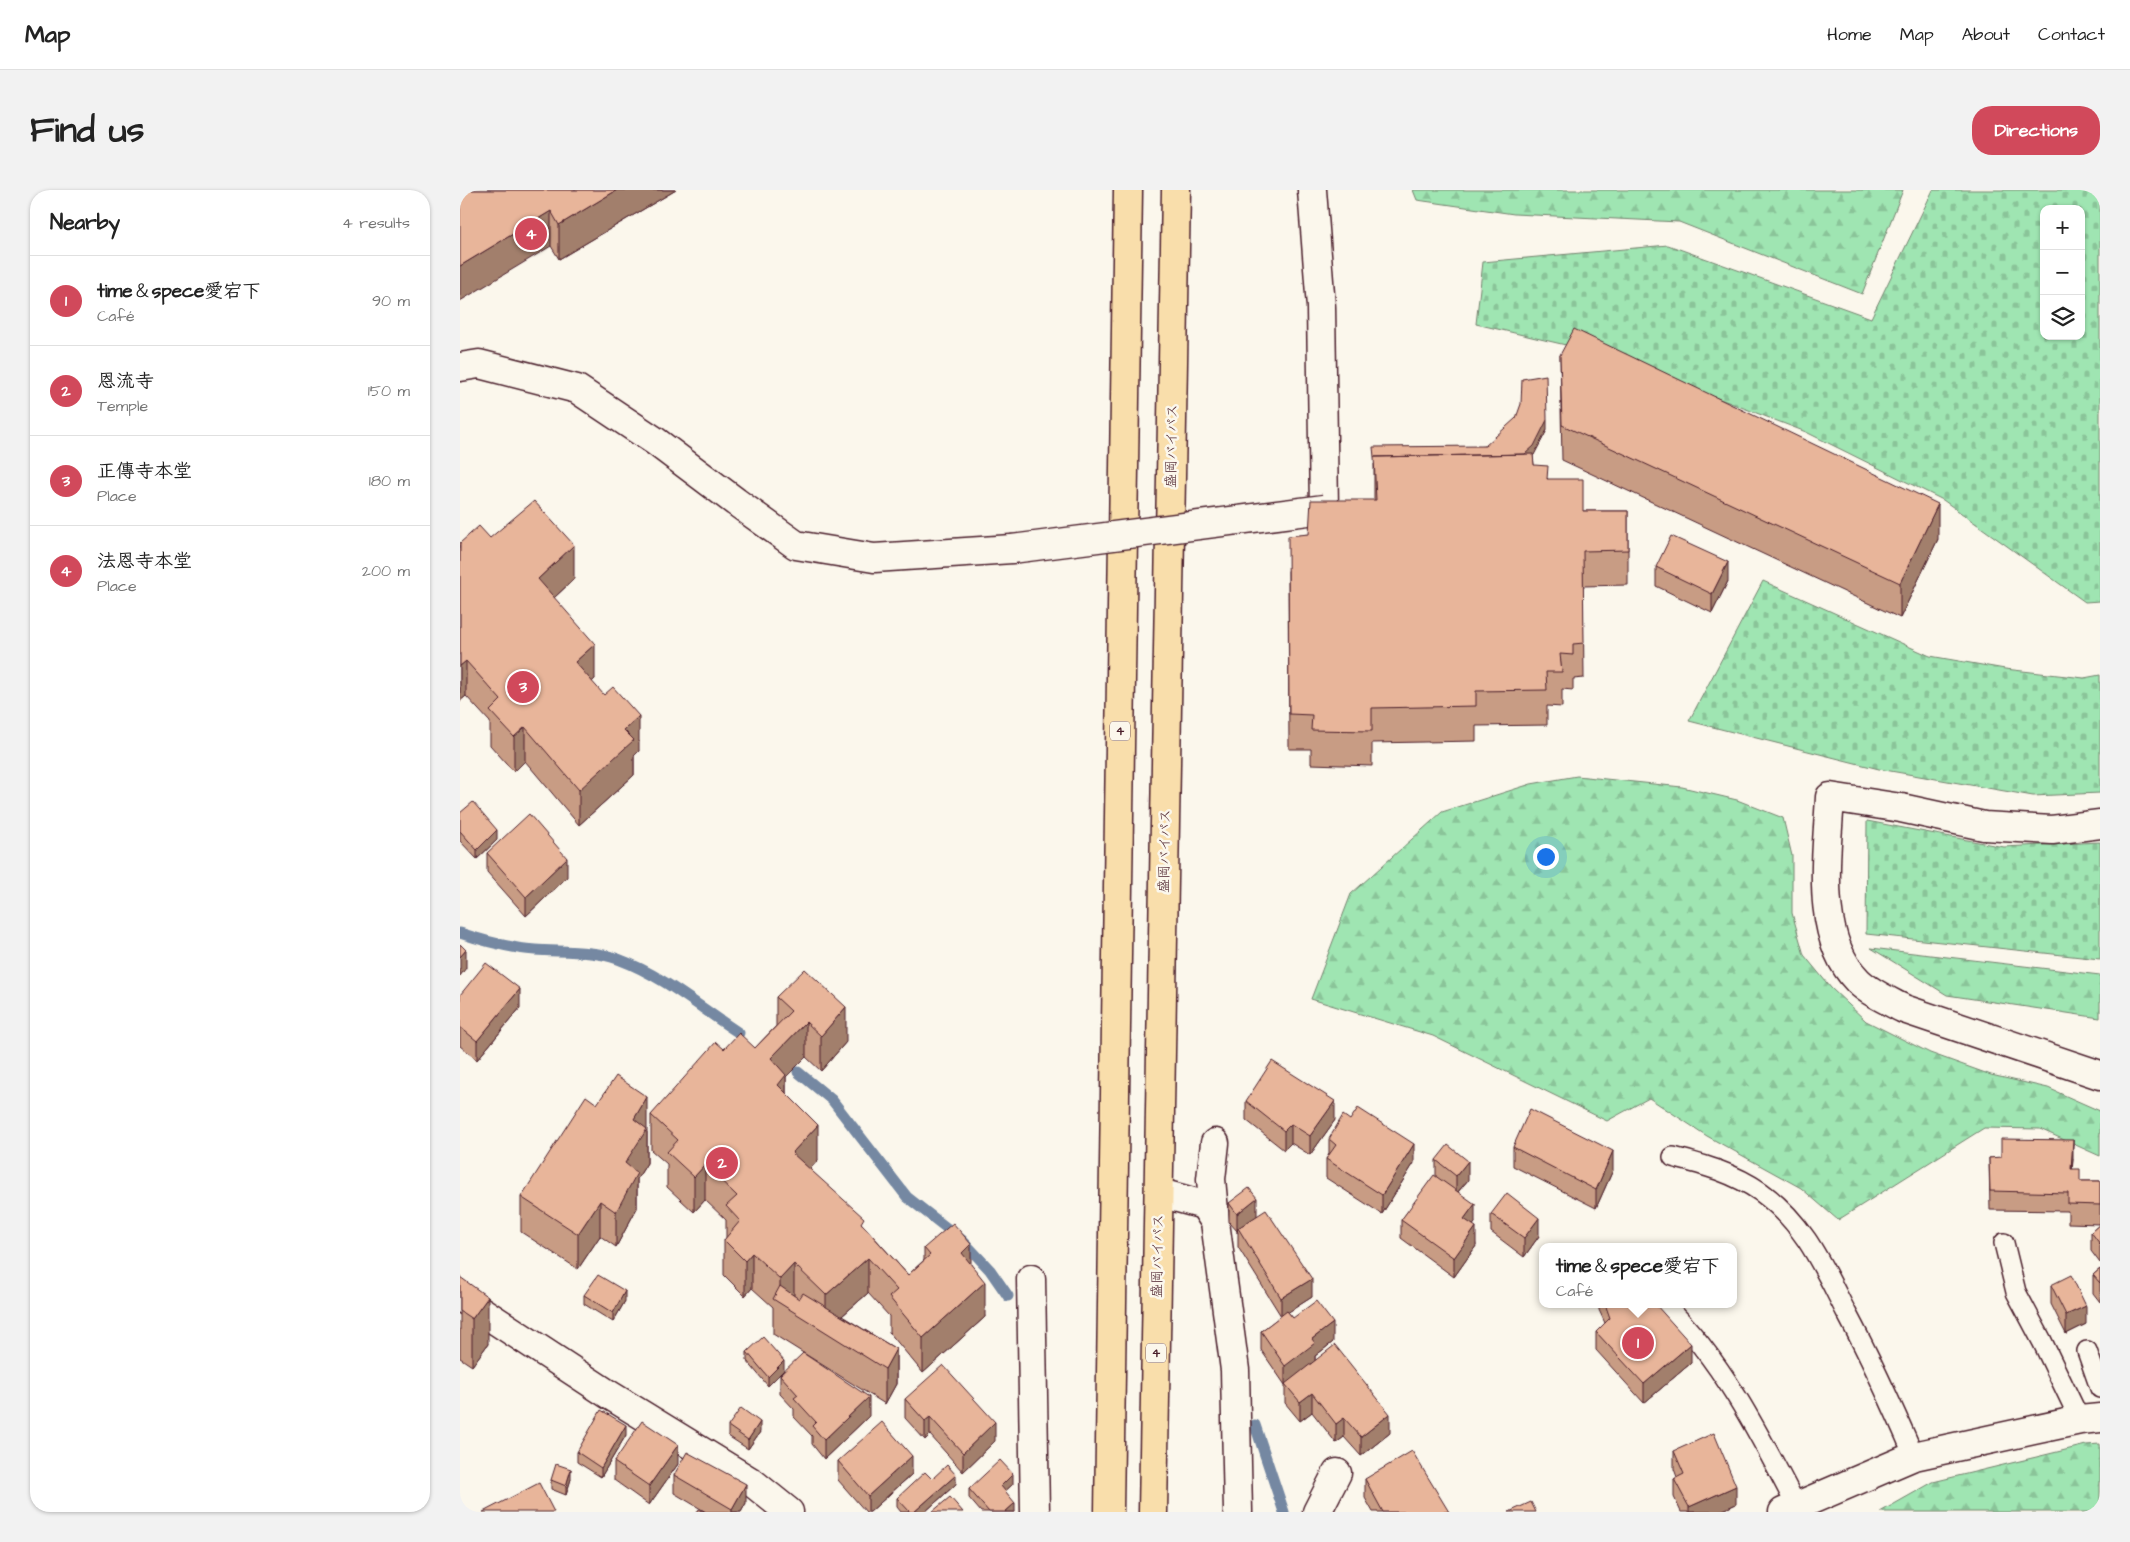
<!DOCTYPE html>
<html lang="en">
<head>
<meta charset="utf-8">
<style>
  :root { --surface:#fff; --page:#f2f2f2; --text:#222; --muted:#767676; --line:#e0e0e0; --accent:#d1495b }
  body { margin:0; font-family:"Architects Daughter","Klee One",sans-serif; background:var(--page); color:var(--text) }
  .controls { position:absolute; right:15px; top:15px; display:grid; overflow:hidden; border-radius:10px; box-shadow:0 1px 4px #0004 }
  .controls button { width:45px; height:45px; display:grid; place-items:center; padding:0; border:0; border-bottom:1px solid var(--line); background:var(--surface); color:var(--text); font:25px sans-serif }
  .you { position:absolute; left:1085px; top:666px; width:18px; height:18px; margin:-12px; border:4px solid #fff; border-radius:50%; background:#1a73e8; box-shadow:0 0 0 8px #1a73e833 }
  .badge { display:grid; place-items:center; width:32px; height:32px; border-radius:50%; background:var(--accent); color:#fff; font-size:16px; font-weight:700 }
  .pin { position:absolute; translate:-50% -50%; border:2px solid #fff; box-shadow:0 1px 5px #0006 }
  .popup { position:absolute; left:1079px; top:1053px; width:198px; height:65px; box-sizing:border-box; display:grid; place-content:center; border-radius:10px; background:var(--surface); filter:drop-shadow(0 1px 4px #0005); font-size:16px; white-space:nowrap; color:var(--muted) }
  .popup b { font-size:19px; color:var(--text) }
  .popup::after { content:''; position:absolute; left:50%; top:100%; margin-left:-10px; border:10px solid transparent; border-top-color:var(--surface) }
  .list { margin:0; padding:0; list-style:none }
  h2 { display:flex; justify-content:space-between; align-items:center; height:65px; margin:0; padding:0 20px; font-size:21px }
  h2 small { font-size:16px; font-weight:400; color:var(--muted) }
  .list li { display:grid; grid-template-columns:32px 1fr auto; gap:15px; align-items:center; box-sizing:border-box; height:90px; padding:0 20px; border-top:1px solid var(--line) }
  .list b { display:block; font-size:19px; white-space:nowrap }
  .list p { margin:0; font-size:16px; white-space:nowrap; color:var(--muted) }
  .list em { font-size:16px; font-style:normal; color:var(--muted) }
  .icon { flex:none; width:28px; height:28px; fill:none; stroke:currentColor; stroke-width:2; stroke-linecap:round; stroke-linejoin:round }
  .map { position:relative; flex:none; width:1640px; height:1322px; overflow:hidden; border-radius:20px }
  header { display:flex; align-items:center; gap:30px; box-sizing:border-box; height:70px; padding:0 25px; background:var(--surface); border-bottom:1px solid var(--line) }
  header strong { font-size:24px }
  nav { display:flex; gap:28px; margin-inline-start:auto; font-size:18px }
  .intro { display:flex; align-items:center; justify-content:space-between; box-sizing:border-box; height:120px; padding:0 30px }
  h1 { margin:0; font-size:35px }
  .button { padding:12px 22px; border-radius:20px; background:var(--accent); color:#fff; font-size:18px; font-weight:700 }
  main { display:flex; gap:30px; padding:0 30px }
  aside { flex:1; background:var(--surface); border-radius:20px; box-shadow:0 1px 4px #0004 }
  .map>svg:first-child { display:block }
  .forest { fill:url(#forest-firs); stroke:#74826e }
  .cemetery { fill:url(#cemetery-stones); stroke:#74826e; fill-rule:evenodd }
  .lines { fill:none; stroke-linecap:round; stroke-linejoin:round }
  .stream { stroke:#7588a2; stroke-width:11 }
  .lane-casing { stroke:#4a1f2b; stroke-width:22 }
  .street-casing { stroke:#4a1f2b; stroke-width:31 }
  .highway-casing { stroke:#4a1f2b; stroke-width:31 }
  .lane { stroke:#fbf7ec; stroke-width:19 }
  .street { stroke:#fbf7ec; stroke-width:28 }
  .highway { stroke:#f9deab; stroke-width:28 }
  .street-bridge-casing { stroke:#4a1f2b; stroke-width:31; stroke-linecap:butt }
  .street-bridge { stroke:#fbf7ec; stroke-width:28 }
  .wall { fill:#c89c84; stroke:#4a1f2b }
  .shaded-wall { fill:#a27f6c; stroke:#4a1f2b }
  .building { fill:#e8b59a; stroke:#4a1f2b }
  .labels { text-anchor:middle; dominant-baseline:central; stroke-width:5; stroke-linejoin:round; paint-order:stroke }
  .shield { fill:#fbf7ec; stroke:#7f6065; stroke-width:1 }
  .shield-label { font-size:12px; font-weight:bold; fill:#4a1f2b }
  .street-label { font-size:14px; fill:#4a1f2b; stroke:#fbf7ec }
</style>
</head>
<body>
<header>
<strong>Map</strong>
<nav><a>Home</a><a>Map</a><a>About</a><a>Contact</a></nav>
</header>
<div class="intro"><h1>Find us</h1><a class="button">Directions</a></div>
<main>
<aside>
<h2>Nearby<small>4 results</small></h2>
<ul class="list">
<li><span class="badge">1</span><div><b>time＆spece愛宕下</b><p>Café</p></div><em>90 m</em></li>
<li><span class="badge">2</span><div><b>恩流寺</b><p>Temple</p></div><em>150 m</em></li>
<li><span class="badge">3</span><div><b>正傳寺本堂</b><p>Place</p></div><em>180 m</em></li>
<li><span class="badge">4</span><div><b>法恩寺本堂</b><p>Place</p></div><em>200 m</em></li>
</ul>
</aside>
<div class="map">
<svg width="1640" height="1322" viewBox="0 0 1640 1322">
  <defs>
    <pattern id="forest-firs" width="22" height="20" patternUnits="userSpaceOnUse" patternTransform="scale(1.25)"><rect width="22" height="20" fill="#9fe5b2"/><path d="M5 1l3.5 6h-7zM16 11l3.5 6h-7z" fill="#8ac499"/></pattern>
    <pattern id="cemetery-stones" width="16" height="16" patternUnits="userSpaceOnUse" patternTransform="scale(1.25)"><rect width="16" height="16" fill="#9fe5b2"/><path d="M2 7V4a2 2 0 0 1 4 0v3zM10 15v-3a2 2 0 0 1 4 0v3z" fill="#8ac499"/></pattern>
  </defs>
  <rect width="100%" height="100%" fill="#fbf7ec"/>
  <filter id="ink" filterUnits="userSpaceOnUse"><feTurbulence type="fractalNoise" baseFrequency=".02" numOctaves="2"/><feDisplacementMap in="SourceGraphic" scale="10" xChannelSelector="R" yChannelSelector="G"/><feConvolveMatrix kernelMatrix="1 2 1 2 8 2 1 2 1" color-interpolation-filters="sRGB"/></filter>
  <g filter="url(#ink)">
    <path class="forest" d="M953 0H1443L1402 104 1219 32 1054 24 957 10Z
      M1117 586 1222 597 1277 610 1323 628 1332 666V723L1344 765 1371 798 1406 831 1470 863 1531 885 1588 898 1640 921V966L1580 939 1524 938 1378 1030 1341 998 1247 946 1189 908 1147 931 973 846 851 809 891 704 982 622 1071 594Z
      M1411 758 1640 785V828L1487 805Z
      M1640 1254V1322H1420L1473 1292 1626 1255Z"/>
    <path class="cemetery" d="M1473 0H1640V411L1625 412 1483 310 1346 242 1140 163 1016 134 1023 72 1208 55 1411 128ZM1584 19H1621V146H1584Z
      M1303 391 1470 466 1545 479 1624 488 1640 485V603L1573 606 1419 579 1229 531Z
      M1407 631 1544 657 1640 652V769L1406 744Z"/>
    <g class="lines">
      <path class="stream" d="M0 743C24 751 50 758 75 760 102 762 132 760 158 769 204 786 239 817 279 843
        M338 882 372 910 447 1007 502 1050 530 1080 548 1106
        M795 1235 824 1322"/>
      <g class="lane-casing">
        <path id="lane" d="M1213 967C1244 975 1274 983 1301 1002 1345 1034 1362 1075 1386 1122 1411 1169 1433 1217 1454 1266
          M1544 1053 1556 1102 1582 1151 1620 1230
          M1204 1114C1261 1168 1301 1247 1336 1315
          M1627 1161 1640 1198"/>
      </g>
      <g class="street-casing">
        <path id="street" d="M852 0 861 117 864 319
          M0 177 19 174 117 199 195 251 276 312 336 355 414 368 552 359
          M1640 634 1592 640 1524 636 1441 618 1370 607C1367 664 1354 747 1398 791 1410 803 1429 811 1444 819L1640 885
          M755 953 751 989 755 1032 775 1180 778 1322
          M700 1003 744 1015 755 1032
          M571 1089 575 1322
          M0 1107 148 1204 293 1293 329 1322
          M857 1322 877 1283
          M1323 1322 1454 1266 1620 1230 1640 1228"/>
      </g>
      <g class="highway-casing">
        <path id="highway" d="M649 1322 668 0
          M693 1322 716 0"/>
      </g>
      <use href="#lane" class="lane"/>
      <use href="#street" class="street"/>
      <use href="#highway" class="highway"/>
      <g class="street-bridge-casing">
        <path id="street-bridge" d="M552 359 864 319"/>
      </g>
      <use href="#street-bridge" class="street-bridge"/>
    </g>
    <path class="wall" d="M0 0H216L99 69 91 56Z
      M1100 165 1478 349 1440 428 1102 270Z
      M1087 240 1073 266 1074 275 1088 289 1123 321H1168V395L1123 396 1124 488 1113 489V500L1102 499V517L1087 516V535L1016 536V551L912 553V576L851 574V559H829L828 381 849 344 914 310V274L1025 256Z
      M30 348 114 389 94 408 135 489 132 492 179 561 174 566V585L119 635 65 571 54 582 30 555V532L6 506 0 511V353Z
      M1196 377 1268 391 1252 423 1196 396Z
      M0 623 37 650 17 669 0 651Z
      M27 663 107 687 66 726 27 682Z
      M0 805 60 818 17 870 0 856Z
      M316 807 386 852 361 881 346 867 326 887V903L358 970 350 979 404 1036 448 1085 464 1070V1058L511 1075 525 1127 463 1183 429 1142V1126L408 1103 382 1126 436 1159V1194L425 1214 313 1144V1117L292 1098 285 1106 264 1085V1050L266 1048V1030L245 1010 234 1022 207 997V974L191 960V925L264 859 295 858 316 836Z
      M786 911 875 930 850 965 831 953 824 960 786 930Z
      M137 914 187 942V973L177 989V1018L156 1057 140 1046 118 1079 61 1042V1007Z
      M869 949 954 973 922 1024 866 988V969L869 964Z
      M1053 957 1153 980 1136 1018 1053 976Z
      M1529 968 1613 969 1612 979 1620 991H1640V1034L1608 1033V1021L1530 1020Z
      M976 970 1008 990 998 1002 1015 1033 1013 1035 1016 1056 994 1087 941 1048V1030L976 986Z
      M769 1013 797 1026 852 1107 828 1122 833 1128 873 1152 855 1166V1171L930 1243 901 1266 884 1247 876 1253 852 1222 840 1231 825 1213V1195L801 1160V1141L821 1126 778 1057V1042L769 1032Z
      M1031 1024 1079 1046 1064 1067 1031 1042Z
      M1640 1034V1073L1631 1061V1042Z
      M1640 1079V1112L1633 1103V1085Z
      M0 1087 28 1154 12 1176 0 1168Z
      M1591 1095 1626 1134 1606 1144 1591 1114Z
      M124 1105 165 1111 153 1132 124 1114Z
      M1139 1114H1195L1231 1173 1184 1213 1136 1160V1142L1145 1133 1139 1120Z
      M287 1162 324 1180 308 1196 287 1171Z
      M320 1185 409 1226 364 1269 352 1254V1246L334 1227V1219L320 1204Z
      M445 1209 535 1251 503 1282 470 1245 465 1250 445 1228Z
      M268 1236 300 1242 288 1259 268 1246Z
      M166 1245 141 1287 117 1272V1262Z
      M1214 1261 1276 1314 1259 1322H1221L1214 1307V1289L1217 1287 1214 1279Z
      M378 1271 452 1284 410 1322H406L378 1290Z
      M154 1272 218 1274 189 1315 154 1290Z
      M214 1285 286 1313 281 1322H246L214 1303Z
      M111 1289 106 1305 91 1299V1290Z
      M472 1289 496 1294 465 1322H441L437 1317V1308Z
      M905 1289 989 1322H913L905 1308Z
      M553 1294 545 1301 555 1322H521L509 1308V1299Z"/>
    <path class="shaded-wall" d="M157 0H216L99 69V35Z
      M91 21V56L0 111V76Z
      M1087 230V240L1074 265 1034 299V289Z
      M1478 314V349L1440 428V393Z
      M114 355V389L78 423V389Z
      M1268 372V391L1252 423V404Z
      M135 454V489L115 507V472Z
      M6 471V506L0 511V476Z
      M179 526V561L174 566V585L119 635V600L164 540Z
      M65 537V571L54 582V547Z
      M37 640V650L17 669V660Z
      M107 668V687L66 726V707Z
      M6 760V778L0 786V767Z
      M60 799V818L17 870V851Z
      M386 817V852L361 881V846Z
      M346 832V867L326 887V920L318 929 311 868Z
      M187 907V973L177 989V1018L156 1057V1022L174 929Z
      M875 911V930L850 965V946Z
      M831 934V953L824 960V941Z
      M358 935V970L332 998V963Z
      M1613 950V969L1611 998V979Z
      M954 954V973L922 1024V1005Z
      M1153 961V980L1136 1018V1000Z
      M1008 971V990L996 1004V986Z
      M245 975V1010L234 1022V987Z
      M797 1008V1027L778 1038 777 1043V1024Z
      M140 1011V1046L118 1079V1044Z
      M1015 1014V1033L1004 1047V1029Z
      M1079 1028V1046L1064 1067V1048Z
      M1016 1037V1056L994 1087V1068Z
      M511 1054V1089L502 1063Z
      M292 1063V1098L285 1106V1071Z
      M408 1068V1103L366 1140V1105Z
      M334 1074V1108L320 1113V1089Z
      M852 1089V1107L821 1127V1108Z
      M525 1092V1127L463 1183V1148Z
      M165 1101V1111L153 1132V1123Z
      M28 1107V1154L12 1176V1129Z
      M1626 1116V1134L1606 1144V1125Z
      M873 1133V1152L855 1166V1172L825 1195V1176L852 1149Z
      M1231 1154V1173L1184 1213V1194Z
      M436 1159V1194L425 1214V1179Z
      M324 1171V1180L308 1196V1187Z
      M852 1203V1222L840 1231V1212Z
      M409 1207V1226L364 1269V1250Z
      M930 1224V1243L901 1266V1247Z
      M470 1227V1245L465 1250V1231Z
      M884 1228V1247L876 1253V1234Z
      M300 1232V1242L288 1259V1250Z
      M535 1232V1251L503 1282V1263Z
      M166 1235V1245L141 1287V1278Z
      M218 1255V1274L189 1315V1296Z
      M452 1266V1284L410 1322H408V1306Z
      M111 1279V1289L106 1305V1296Z
      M553 1284V1294L541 1305V1296Z
      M496 1285V1294L465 1322H454Z
      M286 1294V1313L281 1322H272V1319Z
      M1276 1296V1314L1259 1322H1229V1317Z
      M555 1313V1322H545Z"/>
    <path class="building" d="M0 0H157L99 35 91 21 0 76Z
      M1114 139 1478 314 1440 393 1102 235 1100 165Z
      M1086 185 1087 230 1074 256 1065 264 914 267 913 257 1025 256 1056 228 1061 214 1062 189Z
      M1073 264 1074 275 1088 276 1087 289H1123V321H1168V360L1123 361 1124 453 1113 454V465L1100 464 1102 482H1086L1087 500 1016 501V516L912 518V541L851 540 852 525 829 524 828 346 849 344 851 310H916L914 267Z
      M74 311 114 355 78 389 135 454 115 472 144 505 153 497 179 526 164 540 174 550 119 600 65 537 54 547 30 521 41 510 6 471 0 476V353L19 336 30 348Z
      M1211 346 1268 372 1252 404 1196 377Z
      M13 612 37 640 17 660 0 641V623Z
      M69 624 107 668 66 707 27 663Z
      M0 754 6 760 0 767Z
      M26 773 60 799 17 851 0 837V805Z
      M345 779 386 817 361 846 346 832 311 868 326 885 318 895 358 935 332 963 404 1028 401 1033 448 1085 470 1065 464 1058 493 1033 511 1054 502 1063 525 1092 463 1148 429 1107 437 1100 408 1068 366 1105 334 1074 320 1089 292 1063 285 1071 264 1050 280 1031 266 1016 277 1006 245 975 234 987 207 962 218 950 191 925 256 852 264 859 279 843 295 858 331 821 316 807Z
      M812 871 875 911 850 946 831 934 824 941 786 911Z
      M156 886 187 907 174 929 187 939 165 973 177 983 156 1022 140 1011 118 1044 61 1007 126 906 137 914Z
      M898 918 954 954 922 1005 866 969 876 955 869 949 883 925 890 930Z
      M1070 919 1153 961 1136 1000 1053 957Z
      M1541 949 1613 950 1611 979H1620V991H1640V1015L1608 1014V1003L1530 1001 1529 968 1541 967Z
      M988 955 1008 971 996 986 976 970Z
      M974 985 1015 1014 1004 1029 1016 1037 994 1068 941 1030Z
      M789 998 797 1008 777 1024 769 1013Z
      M1047 1003 1079 1028 1064 1048 1031 1024Z
      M806 1020 852 1089 821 1108 778 1038Z
      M1640 1034V1054L1631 1042Z
      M1640 1079V1093L1633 1085Z
      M138 1085 165 1101 153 1123 124 1105Z
      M1611 1085 1626 1116 1606 1125 1591 1095Z
      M0 1087 28 1107 12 1129 0 1121Z
      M320 1096 339 1109 343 1103 436 1159 425 1179 313 1109Z
      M856 1111 873 1133 852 1149 855 1153 825 1176 801 1141 827 1121 833 1128Z
      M1145 1114H1195L1231 1154 1184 1194 1136 1142 1150 1128Z
      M303 1147 324 1171 308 1187 287 1162Z
      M875 1155 930 1224 901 1247 884 1228 876 1234 852 1203 840 1212 825 1194Z
      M343 1163 409 1207 364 1250 352 1236 356 1232 334 1208 338 1205 320 1185Z
      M483 1175 535 1232 503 1263 470 1227 465 1231 445 1209Z
      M281 1218 300 1232 288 1250 268 1236Z
      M141 1220 166 1235 141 1278 117 1262Z
      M182 1231 218 1255 189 1296 154 1272Z
      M422 1232 452 1266 408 1306 378 1271Z
      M1254 1243 1276 1296 1229 1317 1214 1289 1224 1284 1214 1261Z
      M952 1261 989 1322H923L905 1289Z
      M227 1262 286 1294 272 1319 214 1285Z
      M540 1270 553 1284 541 1296 555 1313 545 1322H529L509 1299Z
      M96 1274 111 1279 106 1296 91 1290Z
      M487 1275 496 1285 454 1322H450L437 1308 465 1282 472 1289Z
      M79 1293 94 1322H23Z
      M490 1307 503 1322H472Z
      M1071 1312 1076 1322H1049Z
      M239 1319 245 1322H237Z"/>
  </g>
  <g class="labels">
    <g class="shield">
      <rect x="650" y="531.5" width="20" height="19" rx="4"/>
      <rect x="686" y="1153.5" width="20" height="19" rx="4"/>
    </g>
    <g class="shield-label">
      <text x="660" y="541">4</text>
      <text x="696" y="1163">4</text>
    </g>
    <g class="street-label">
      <text transform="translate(712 256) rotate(-89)">盛岡バイパス</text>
      <text transform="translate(705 661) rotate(-89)">盛岡バイパス</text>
      <text transform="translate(698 1066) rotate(-89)">盛岡バイパス</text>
    </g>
  </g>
</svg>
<div class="controls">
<button>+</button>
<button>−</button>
<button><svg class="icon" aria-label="layers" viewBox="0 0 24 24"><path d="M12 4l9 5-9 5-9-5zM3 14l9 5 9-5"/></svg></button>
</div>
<div class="you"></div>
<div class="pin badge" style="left:1178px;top:1153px">1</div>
<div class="popup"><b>time＆spece愛宕下</b>Café</div>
<div class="pin badge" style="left:262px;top:973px">2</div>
<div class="pin badge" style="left:63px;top:497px">3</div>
<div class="pin badge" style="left:71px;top:44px">4</div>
</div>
</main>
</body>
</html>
